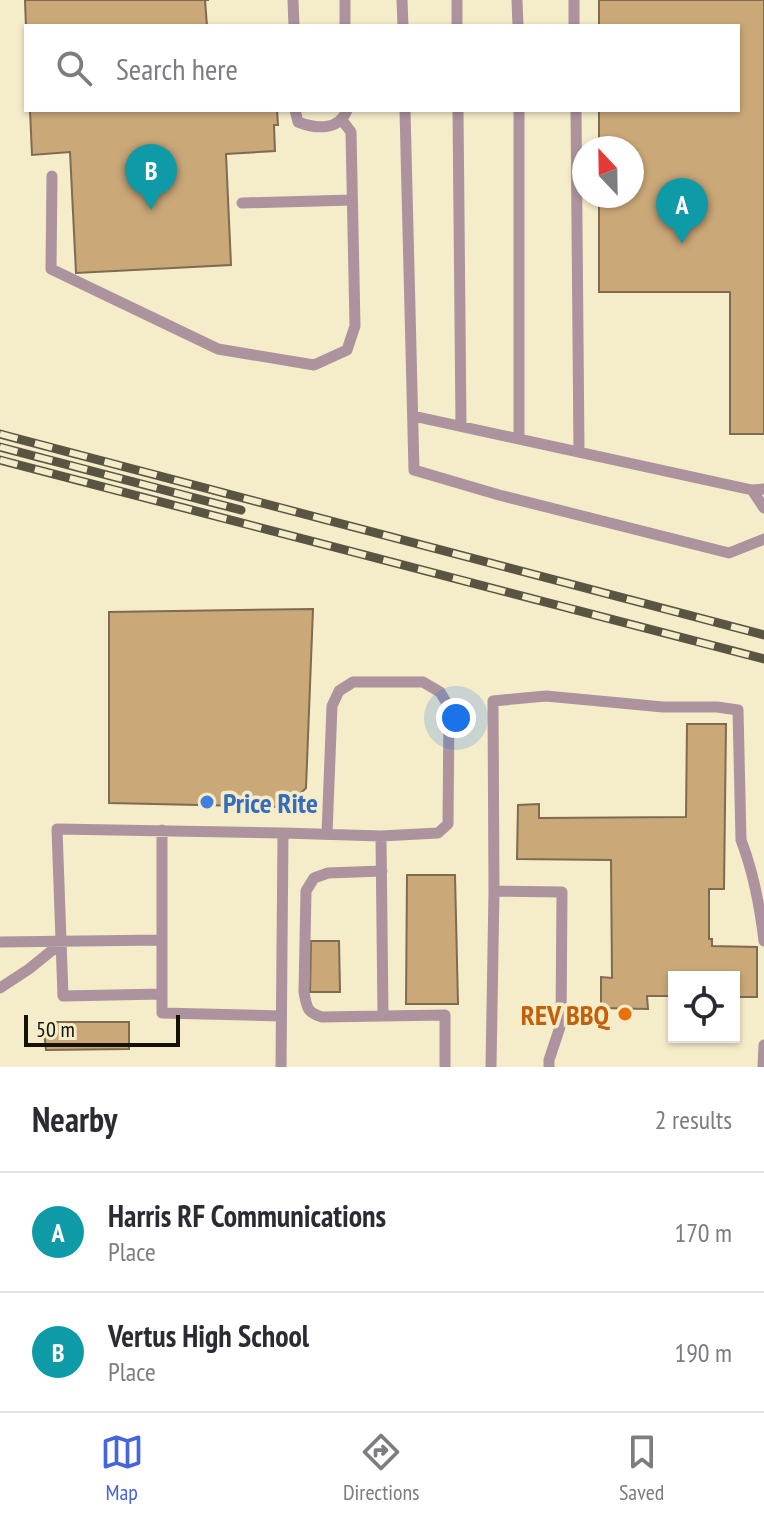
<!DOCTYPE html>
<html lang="en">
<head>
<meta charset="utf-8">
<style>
  :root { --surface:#fff; --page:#f2f2f3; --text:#2b2b33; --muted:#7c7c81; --line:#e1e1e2; --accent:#4665d9 }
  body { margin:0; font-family:"PT Sans Narrow",sans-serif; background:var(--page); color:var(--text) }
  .controls { position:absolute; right:24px; bottom:24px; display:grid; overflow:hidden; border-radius:0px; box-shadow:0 2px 6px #0004 }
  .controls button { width:72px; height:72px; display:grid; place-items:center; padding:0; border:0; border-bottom:2px solid var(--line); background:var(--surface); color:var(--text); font:40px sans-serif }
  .compass { position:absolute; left:572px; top:136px; width:72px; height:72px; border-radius:50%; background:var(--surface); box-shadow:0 2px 6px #0004; rotate:338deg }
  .scale { position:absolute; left:24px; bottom:20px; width:156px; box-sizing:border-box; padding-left:8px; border:4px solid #141105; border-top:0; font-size:22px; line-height:28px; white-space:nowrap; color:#141105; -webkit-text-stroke:6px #f5ecca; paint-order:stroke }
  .you { position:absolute; left:456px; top:718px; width:28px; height:28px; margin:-20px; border:6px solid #fff; border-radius:50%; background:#1a73e8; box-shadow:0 0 0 12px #1a73e833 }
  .badge { display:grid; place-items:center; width:52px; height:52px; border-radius:50%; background:var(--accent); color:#fff; font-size:26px; font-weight:700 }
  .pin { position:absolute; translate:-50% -66px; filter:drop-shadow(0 2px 4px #0008) }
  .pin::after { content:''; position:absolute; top:42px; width:28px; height:24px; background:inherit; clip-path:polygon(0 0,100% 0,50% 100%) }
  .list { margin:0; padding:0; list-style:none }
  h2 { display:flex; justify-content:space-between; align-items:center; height:104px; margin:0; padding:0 32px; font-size:34px }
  h2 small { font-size:26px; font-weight:400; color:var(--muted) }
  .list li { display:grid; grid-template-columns:52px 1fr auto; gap:24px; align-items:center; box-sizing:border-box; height:120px; padding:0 32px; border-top:2px solid var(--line) }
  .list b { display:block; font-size:30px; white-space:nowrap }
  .list p { margin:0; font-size:26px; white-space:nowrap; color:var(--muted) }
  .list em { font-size:26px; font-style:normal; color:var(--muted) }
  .icon { flex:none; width:44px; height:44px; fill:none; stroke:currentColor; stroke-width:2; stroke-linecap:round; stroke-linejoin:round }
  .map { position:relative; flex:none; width:764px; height:1067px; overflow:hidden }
  .search { position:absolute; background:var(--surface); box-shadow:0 2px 6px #0004; left:24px; right:24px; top:24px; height:88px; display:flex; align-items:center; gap:20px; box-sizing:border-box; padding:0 28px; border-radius:0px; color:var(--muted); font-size:30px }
  .sheet { height:344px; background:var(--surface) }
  nav { display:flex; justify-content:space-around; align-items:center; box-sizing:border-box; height:112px; border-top:2px solid var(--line); background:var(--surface); font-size:22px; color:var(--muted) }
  nav a { display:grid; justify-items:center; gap:4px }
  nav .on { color:var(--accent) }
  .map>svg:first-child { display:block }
  .building { fill:#caa878; stroke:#7e6b50; stroke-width:2 }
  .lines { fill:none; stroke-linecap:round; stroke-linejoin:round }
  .lane { stroke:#ac939e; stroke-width:11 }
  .rail-casing { stroke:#5a5542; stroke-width:9 }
  .rail { stroke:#f5ecca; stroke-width:6; stroke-dasharray:18; stroke-linecap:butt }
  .shop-dot { fill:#3f7fe0; stroke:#f5ecca; stroke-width:3 }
  .food-dot { fill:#e8710a; stroke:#f5ecca; stroke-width:3 }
  .labels { text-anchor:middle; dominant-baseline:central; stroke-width:7; stroke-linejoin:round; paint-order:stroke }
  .shop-label { font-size:28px; font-weight:bold; fill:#366cbe; stroke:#f5ecca; text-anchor:start }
  .food-label { font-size:28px; font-weight:bold; fill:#c56008; stroke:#f5ecca; text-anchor:end }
</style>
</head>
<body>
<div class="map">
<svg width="764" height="1067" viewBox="0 0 764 1067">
  <rect width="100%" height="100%" fill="#f5ecca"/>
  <path class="building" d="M25 0H209H205L207 26H26V28Z
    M599 0H764V434H730V292H599V196H632V148H599V110H738V26H599Z
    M30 110H277L278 125H274L275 151 226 154 231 265 76 273 70 152 32 155Z
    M313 609 306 788 287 807 109 803V612Z
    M687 724H726L724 889H709V939H712V946L757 947V997H734V977H674V996H647L648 1009 601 1008V977L612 978 611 860 517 859 518 805 539 804V818L686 817Z
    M407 875H455L458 1004H406Z
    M311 941H339L340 992H310Z
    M43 1022H129V1049L46 1050Z"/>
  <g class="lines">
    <path class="lane" d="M293 0 294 26
      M345 0V26
      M402 0 403 26
      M457 0V26
      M517 0 518 26
      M574 0V26
      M295 110 298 122C316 129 339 131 347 110
      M405 110 414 470 499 495 729 553 764 539
      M458 110 461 426
      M519 110V439
      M576 110 579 452
      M52 176 51 269 218 349 314 365 347 350 355 326 351 132 342 120
      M242 203 352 200
      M413 416 752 490 764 489
      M752 490 764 508
      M162 830V940
      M283 833 381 836 383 1016 445 1015V1067
      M327 834 332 706 339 691 353 682H423L440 692 449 707 448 824 438 833 381 836
      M382 871 328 873 314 878 306 891 304 992C307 1007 306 1012 322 1017L383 1016
      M494 891 493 701 546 696 663 707H717L738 710 741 840C753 871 760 907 764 941
      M0 942 162 940V1013L281 1016
      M0 988 29 969 61 943
      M162 994 63 996 57 829 283 833 281 1067
      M491 1067 494 891 562 892 561 1024 549 1060V1067
      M763 1067 764 1045"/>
    <g class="rail-casing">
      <path id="rail" d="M0 434 764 635
        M0 447 241 510
        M0 460 764 659"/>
    </g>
    <use href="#rail" class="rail"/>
  </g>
  <circle class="shop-dot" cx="207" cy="802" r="8"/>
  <circle class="food-dot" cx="625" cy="1014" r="8"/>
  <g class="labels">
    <g class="shop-label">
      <text x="223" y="802">Price Rite</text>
    </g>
    <g class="food-label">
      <text x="609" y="1014">REV BBQ</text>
    </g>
  </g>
</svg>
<div class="controls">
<button><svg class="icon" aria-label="locate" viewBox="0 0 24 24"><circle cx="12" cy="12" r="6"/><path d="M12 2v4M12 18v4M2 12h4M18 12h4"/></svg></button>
</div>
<svg class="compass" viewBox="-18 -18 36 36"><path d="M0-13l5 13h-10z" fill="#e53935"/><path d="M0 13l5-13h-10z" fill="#7c7c81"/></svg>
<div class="scale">50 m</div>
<div class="you"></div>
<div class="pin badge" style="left:682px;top:244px;background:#0f9aa8">A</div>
<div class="pin badge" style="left:151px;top:210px;background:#0f9aa8">B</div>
<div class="search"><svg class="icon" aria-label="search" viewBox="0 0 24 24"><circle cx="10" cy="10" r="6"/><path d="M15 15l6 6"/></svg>Search here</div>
</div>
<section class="sheet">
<h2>Nearby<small>2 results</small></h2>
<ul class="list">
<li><span class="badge" style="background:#0f9aa8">A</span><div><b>Harris RF Communications</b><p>Place</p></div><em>170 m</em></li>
<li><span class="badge" style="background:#0f9aa8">B</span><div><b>Vertus High School</b><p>Place</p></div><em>190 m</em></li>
</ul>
</section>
<nav>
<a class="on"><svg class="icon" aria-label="map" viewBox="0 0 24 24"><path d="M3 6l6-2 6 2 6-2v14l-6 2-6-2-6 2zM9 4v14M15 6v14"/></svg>Map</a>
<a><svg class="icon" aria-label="directions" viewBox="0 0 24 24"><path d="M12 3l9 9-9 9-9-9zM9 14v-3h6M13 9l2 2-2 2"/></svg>Directions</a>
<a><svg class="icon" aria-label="saved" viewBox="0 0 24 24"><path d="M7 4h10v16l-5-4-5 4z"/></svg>Saved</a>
</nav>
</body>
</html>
